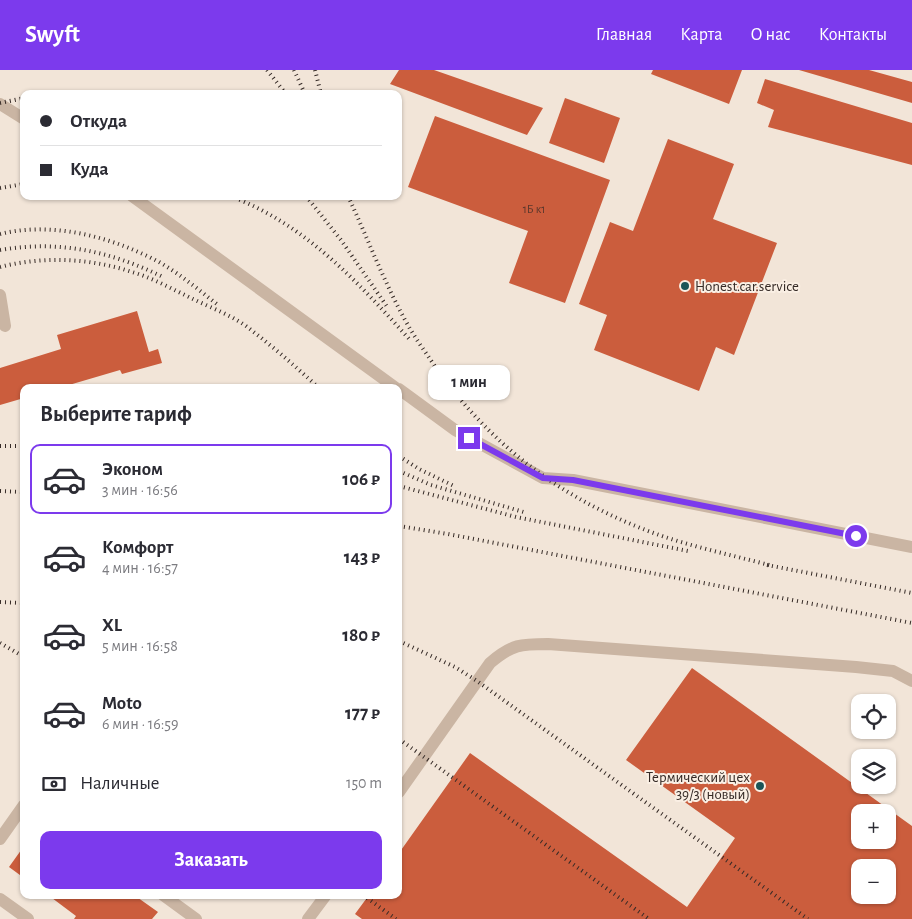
<!DOCTYPE html>
<html lang="ru">
<meta charset="utf-8">
<style>
body{margin:0;font-family:"Alegreya Sans",sans-serif;background:#f7f7f7;color:#2b2b33;height:100vh;display:flex;flex-direction:column;font-size:19px;white-space:nowrap}
*{box-sizing:border-box;margin:0}
p{font-size:16px;color:#7c7c81}
.icon{flex:none;width:28px;height:28px;fill:none;stroke:currentColor;stroke-width:2;stroke-linecap:round;stroke-linejoin:round}
.map{position:relative;flex:1;overflow:hidden}
.side{position:absolute;left:20px;top:314px;width:382px;height:515px;display:flex;flex-direction:column;background:#fff;border-radius:10px;box-shadow:0 1px 4px #0004}
.side>*{flex:none}
.top-card{position:absolute;left:20px;top:20px;width:382px;height:110px;border-radius:10px;box-shadow:0 1px 4px #0004;display:grid;align-content:center;height:110px;padding:0 20px;background:#fff}
.controls{position:absolute;left:851px;top:624px;display:grid;gap:10px}
.controls a{display:grid;place-items:center;width:45px;height:45px;border-radius:10px;background:#fff;box-shadow:0 1px 4px #0004;font-size:25px}
.end{position:absolute;width:22px;height:22px;margin:-11px;border:6px solid #7c3aed;background:#fff;box-shadow:0 0 0 2px #fff}
.from{border-radius:50%}
.bubble{position:absolute;height:35px;border-radius:10px;background:#fff;box-shadow:0 1px 4px #0004;font-size:16px;font-weight:700;line-height:35px;text-align:center}
.top-card b{display:flex;align-items:center;gap:18px;height:48px;font-size:19px}
.top-card b+b{border-top:1px solid #e1e1e2}
.top-card i{width:12px;height:12px;background:#2b2b33}
ul{padding:0;list-style:none}
li{display:flex;align-items:center;gap:15px;height:70px;margin:0 10px 8px;padding:0 10px;border:2px solid transparent;border-radius:10px}
li div{flex:1}
li b{display:block;font-size:19px}
li em{font-style:normal;font-weight:700}
li.selected{border-color:#7c3aed}
li>.icon{width:45px;height:45px;stroke-width:1.5}
h2{padding:0 20px;font-size:22px;line-height:60px}
.pay{display:flex;align-items:center;gap:12px;height:55px;padding:0 20px;font-size:19px}
.pay p{margin-inline-start:auto}
.cta{display:flex;gap:10px;margin-top:auto;padding:10px 20px}
.cta a{flex:1;height:58px;border-radius:10px;background:#7c3aed;color:#fff;font-size:20px;font-weight:700;line-height:58px;text-align:center}
header{display:flex;align-items:center;gap:30px;box-sizing:border-box;height:70px;padding:0 25px;background:#7c3aed;color:#fff}
header strong{font-size:24px}
nav{display:flex;gap:28px;margin-inline-start:auto;font-size:18px}
.map>svg:first-child{display:block}
.building{fill:#cb5d3d;fill-rule:evenodd}
.lines{fill:none;stroke-linecap:round;stroke-linejoin:round}
.minor{stroke:#cab5a3;stroke-width:12}
.rail{stroke:#352a26;stroke-width:4;stroke-dasharray:1 4;stroke-linecap:butt}
.route{stroke:#7c3aed;stroke-width:6}
.poi-dot{fill:#1a5558;stroke:#faefe4;stroke-width:2}
.labels{text-anchor:middle;stroke-width:4;stroke-linejoin:round;paint-order:stroke}
.number-label{font-size:12px;fill:#5a372c}
.poi-label{font-size:15px;fill:#352a26;stroke:#faefe4;text-anchor:start}
</style>
<header>
<strong>Swyft</strong>
<nav><a>Главная</a><a>Карта</a><a>О нас</a><a>Контакты</a></nav>
</header>
<div class="map">
<svg width="912" height="849" viewBox="0 0 912 849">
<rect width="100%" height="100%" fill="#f2e5d8"/>
<path class="building" d="M399,0h35l109,38 -16,27 -137,-51z
M653,0h89l-13,34 -78,-30z
M799,0h70l43,12v21z
M765,9l147,44v42l-144,-38 6,-17 -17,-7z
M565,28l55,20 -16,45 -55,-20z
M435,46l175,64 -45,123 -56,-20 19,-52 -120,-44z
M668,69l66,25 -21,55 64,24 -43,112 -18,-8 -17,44 -105,-41 13,-35 -28,-11 31,-82 23,9z
M137,241l12,41 9,-3 4,14 -40,11 -2,-4 -51,15 1,3h-46v10l-24,7v-37l61,-19 -4,-14z
M692,598l220,158v93h-550l-7,-5 14,-19h30v-42l71,-100 217,154 48,-69 -109,-78zM860,742h28v28h-28zM860,798h28v27h-28z
M24,776v32l-15,-11z
M48,825h86l24,17 -6,7h-78l2,-3z"/>
<g class="lines">
<path class="minor" d="M0,34l24,15
M132,126l264,192
M0,225l5,31
M399,319l56,41 88,48 30,2 339,67
M399,722l91,-129c22,-19 31,-19 58,-19l308,23 37,4 19,10
M0,769l24,-34
M163,825l33,24
M0,829l28,20
M308,849l18,-24"/>
<path class="rail" d="M267,0l19,24
M294,0l11,24
M315,0l6,24
M51,24h27
M0,33l24,-5
M0,118l24,-4
M230,126c75,28 128,86 181,145
M306,126l35,44 47,68
M348,126c20,43 37,89 61,131 8,14 18,27 27,41 53,74 118,125 202,159 44,18 90,27 135,39
M0,164c53,-13 112,3 159,28 21,12 40,28 59,43
M0,180c59,-10 110,1 163,27
M0,197c43,-11 90,-9 132,5 21,6 40,17 59,26 18,9 38,16 55,28 25,19 49,40 73,62
M0,376h24
M399,386l20,13 37,18
M399,401l32,14 96,28
M399,416l117,31 172,34
M0,421l24,1
M399,456l49,8 464,89
M767,495l145,28
M0,532l24,1
M399,571l56,26 22,14 331,238
M0,573l24,14
M399,669l250,180
M363,825l33,24"/>
</g>
<g class="lines">
<path class="route" d="M469,368l74,40 30,2 283,56"/>
</g>
<g class="poi-dot">
<circle cx="685" cy="216" r="5"/>
<circle cx="760" cy="716" r="5"/>
</g>
<g class="labels">
<g class="number-label">
<text x="534" y="143">1Б к1</text>
</g>
<g class="poi-label">
<text x="695" y="221">Honest.car.service</text>
<text x="750" y="712" text-anchor="end">Термический цех<tspan x="750" dy="17">39/3 (новый)</tspan></text>
</g>
</g>
</svg>
<div class="controls">
<a><svg class="icon" aria-label="locate" viewBox="0 0 24 24"><circle cx="12" cy="12" r="6"/><path d="M12 2v4M12 18v4M2 12h4M18 12h4"/></svg></a>
<a><svg class="icon" aria-label="layers" viewBox="0 0 24 24"><path d="M12 4l9 5-9 5-9-5zM3 14l9 5 9-5"/></svg></a>
<a>+</a>
<a>−</a>
</div>
<i class="end from" style="left:856px;top:466px"></i>
<i class="end" style="left:469px;top:368px"></i>
<div class="bubble" style="left:428px;top:295px;width:82px">1 мин</div>
<div class="top-card">
<b><i class="from"></i>Откуда</b>
<b><i></i>Куда</b>
</div>
<section class="side">
<h2>Выберите тариф</h2>
<ul>
<li class="selected"><svg class="icon" aria-label="car" viewBox="0 0 24 24"><path d="M5 17H2v-5l4-1 3-4h7l3 4 3 1v5h-3M9 17h6M6 11h13"/><circle cx="7" cy="17" r="2"/><circle cx="17" cy="17" r="2"/></svg><div><b>Эконом</b><p>3 мин · 16:56</p></div><em>106 ₽</em></li>
<li><svg class="icon" aria-label="car" viewBox="0 0 24 24"><path d="M5 17H2v-5l4-1 3-4h7l3 4 3 1v5h-3M9 17h6M6 11h13"/><circle cx="7" cy="17" r="2"/><circle cx="17" cy="17" r="2"/></svg><div><b>Комфорт</b><p>4 мин · 16:57</p></div><em>143 ₽</em></li>
<li><svg class="icon" aria-label="car" viewBox="0 0 24 24"><path d="M5 17H2v-5l4-1 3-4h7l3 4 3 1v5h-3M9 17h6M6 11h13"/><circle cx="7" cy="17" r="2"/><circle cx="17" cy="17" r="2"/></svg><div><b>XL</b><p>5 мин · 16:58</p></div><em>180 ₽</em></li>
<li><svg class="icon" aria-label="car" viewBox="0 0 24 24"><path d="M5 17H2v-5l4-1 3-4h7l3 4 3 1v5h-3M9 17h6M6 11h13"/><circle cx="7" cy="17" r="2"/><circle cx="17" cy="17" r="2"/></svg><div><b>Moto</b><p>6 мин · 16:59</p></div><em>177 ₽</em></li>
</ul>
<div class="pay"><svg class="icon" aria-label="cash" viewBox="0 0 24 24"><path d="M3 7h18v10H3z"/><circle cx="12" cy="12" r="2"/></svg>Наличные<p>150 m</p></div>
<div class="cta"><a>Заказать</a></div>
</section>
</div>
